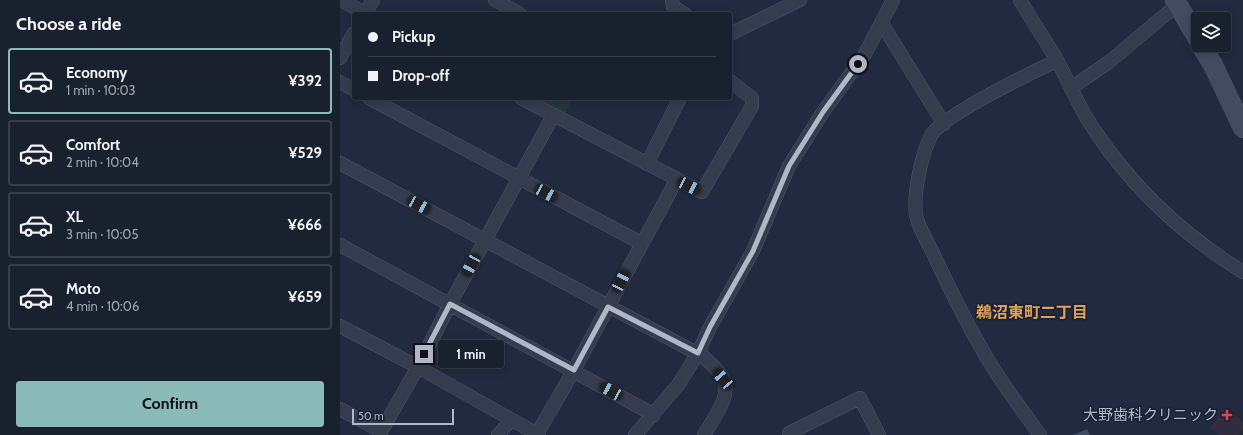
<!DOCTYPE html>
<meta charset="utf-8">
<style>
body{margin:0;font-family:Cabin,"Noto Sans JP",sans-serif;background:#222836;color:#f1f3f6;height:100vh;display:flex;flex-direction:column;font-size:15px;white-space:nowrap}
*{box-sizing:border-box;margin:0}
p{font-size:13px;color:#9fa3aa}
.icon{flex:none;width:22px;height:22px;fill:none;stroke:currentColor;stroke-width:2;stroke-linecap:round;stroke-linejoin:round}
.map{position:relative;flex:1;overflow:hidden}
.panel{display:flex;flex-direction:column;background:#19202e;width:340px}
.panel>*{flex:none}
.hud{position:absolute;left:12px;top:12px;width:380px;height:88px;border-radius:4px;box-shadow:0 2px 10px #0003,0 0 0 1px #373e4a;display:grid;align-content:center;height:88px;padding:0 16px;background:#19202e}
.controls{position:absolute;left:851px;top:12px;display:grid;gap:8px}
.controls a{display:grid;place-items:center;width:40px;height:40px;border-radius:4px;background:#19202e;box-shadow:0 2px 10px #0003,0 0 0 1px #373e4a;font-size:20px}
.scale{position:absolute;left:12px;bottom:10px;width:102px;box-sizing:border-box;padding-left:4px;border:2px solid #b0b7c9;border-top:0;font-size:11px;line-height:14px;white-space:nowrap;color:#b0b7c9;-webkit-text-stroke:3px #1a2133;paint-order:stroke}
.end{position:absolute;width:18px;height:18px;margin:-9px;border:5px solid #b0b7c9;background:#111;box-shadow:0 0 0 2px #111}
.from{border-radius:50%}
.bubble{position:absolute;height:28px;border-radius:4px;background:#19202e;box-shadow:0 2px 10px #0003,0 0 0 1px #373e4a;font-size:13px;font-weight:700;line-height:28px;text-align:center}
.car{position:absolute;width:12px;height:24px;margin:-12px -6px;border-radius:5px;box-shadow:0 0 3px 1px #0007;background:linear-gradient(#222 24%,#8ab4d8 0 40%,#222 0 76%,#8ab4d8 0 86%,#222 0)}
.hud b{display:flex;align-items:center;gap:14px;height:38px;font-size:15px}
.hud b+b{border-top:1px solid #373e4a}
.hud i{width:10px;height:10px;background:#f1f3f6}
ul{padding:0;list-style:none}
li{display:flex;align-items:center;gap:12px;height:66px;margin:0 8px 6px;padding:0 8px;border:2px solid #373e4a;border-radius:4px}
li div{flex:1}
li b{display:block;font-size:15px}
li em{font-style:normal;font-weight:700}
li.on{border-color:#8bbbb9}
li>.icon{width:36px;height:36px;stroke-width:1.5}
h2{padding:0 16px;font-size:18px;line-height:48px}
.primary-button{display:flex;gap:8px;margin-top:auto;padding:8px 16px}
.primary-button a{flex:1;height:46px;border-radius:4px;background:#8bbbb9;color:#111;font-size:16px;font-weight:700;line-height:46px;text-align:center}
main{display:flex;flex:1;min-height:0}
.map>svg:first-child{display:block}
.medical{fill:#322d3e}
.green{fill:#23383f}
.building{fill:#3f4960}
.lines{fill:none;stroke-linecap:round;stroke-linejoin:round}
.street-casing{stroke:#505769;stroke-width:14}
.secondary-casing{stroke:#505769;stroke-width:20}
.street{stroke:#353c4e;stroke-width:13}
.secondary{stroke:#434b61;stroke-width:19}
.route{stroke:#b0b7c9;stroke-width:5}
.health-dot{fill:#e0444e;stroke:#1a2133;stroke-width:1.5}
.labels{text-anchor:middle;stroke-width:3;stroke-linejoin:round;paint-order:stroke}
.poi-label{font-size:15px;fill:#b0b7c9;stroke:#1a2133;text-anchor:end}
.neighbourhood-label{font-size:16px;font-weight:bold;fill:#dda158;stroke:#1a2133}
</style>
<main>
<section class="panel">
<h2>Choose a ride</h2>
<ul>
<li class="on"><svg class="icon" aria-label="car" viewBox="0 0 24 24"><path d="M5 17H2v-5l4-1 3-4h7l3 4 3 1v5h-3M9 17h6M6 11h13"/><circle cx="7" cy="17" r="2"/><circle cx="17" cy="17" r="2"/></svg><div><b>Economy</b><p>1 min · 10:03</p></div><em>¥392</em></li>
<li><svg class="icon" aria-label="car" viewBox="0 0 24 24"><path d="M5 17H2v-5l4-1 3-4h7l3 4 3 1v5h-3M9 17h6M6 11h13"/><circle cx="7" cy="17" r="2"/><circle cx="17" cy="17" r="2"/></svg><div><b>Comfort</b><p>2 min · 10:04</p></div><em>¥529</em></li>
<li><svg class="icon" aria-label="car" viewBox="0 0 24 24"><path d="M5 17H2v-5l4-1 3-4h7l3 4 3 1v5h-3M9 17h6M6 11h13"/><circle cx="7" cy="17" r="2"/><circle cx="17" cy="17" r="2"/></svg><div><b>XL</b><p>3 min · 10:05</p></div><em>¥666</em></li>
<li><svg class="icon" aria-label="car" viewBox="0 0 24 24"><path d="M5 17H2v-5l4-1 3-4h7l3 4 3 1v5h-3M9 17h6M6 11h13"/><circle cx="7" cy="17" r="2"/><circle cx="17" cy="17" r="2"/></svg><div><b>Moto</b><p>4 min · 10:06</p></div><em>¥659</em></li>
</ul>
<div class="primary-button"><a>Confirm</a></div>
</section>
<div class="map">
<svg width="903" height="435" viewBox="0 0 903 435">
<rect width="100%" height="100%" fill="#212a3e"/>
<path class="medical" d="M885,408l18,14v9l-4,4h-19l-10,-7z"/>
<path class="green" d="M198,98h36l-10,17 -28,-14z"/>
<path class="building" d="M747,429l3,6h-17z"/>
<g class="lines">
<defs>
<path id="street" d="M1,0l25,14
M155,0l25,14
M332,0l1,7 12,7
M680,0c12,21 26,41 38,62 12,23 22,48 37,69 38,57 90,105 148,141
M25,14l8,-14
M542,24l62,100
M390,34l70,-34
M0,58l14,-25
M0,82l14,8
M731,88l38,-26 68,-57
M29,98l272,145
M181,98l181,94 50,-86v-8l-22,-17
M0,163l364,194c6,6 14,13 19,21 10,17 -11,42 -19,57
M307,164l33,-66
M0,245l307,166 6,5
M0,326l78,41 121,68
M0,409l41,22
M197,434l37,-64 103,-191
M39,435l39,-68 32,-63 103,-188
M158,435l13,-15
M295,435l43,-50 20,-32 12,-26 43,-76 36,-85 34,-54 42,-58 28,-54
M450,435l-1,-2 71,-35 19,37
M700,435c-17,-24 -35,-47 -50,-72 -21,-35 -39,-71 -56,-108 -5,-11 -17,-30 -18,-41 -3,-20 6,-63 16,-80 14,-20 100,-62 125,-73"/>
<path id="secondary" d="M835,0l23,39
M861,45l12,20 30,63"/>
</defs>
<use href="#street" class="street-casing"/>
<use href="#secondary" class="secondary-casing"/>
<use href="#street" class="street"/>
<use href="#secondary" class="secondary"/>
</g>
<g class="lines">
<path class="route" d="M84,354l26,-50 124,66 34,-63 90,46 12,-26 43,-76 36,-85 34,-54 35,-48"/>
</g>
<path class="health-dot" d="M885 409h4v4h4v4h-4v4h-4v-4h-4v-4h4z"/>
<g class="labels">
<g class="poi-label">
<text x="878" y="420">大野歯科クリニック</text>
</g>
<g class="neighbourhood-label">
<text x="692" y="318">鵜沼東町二丁目</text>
</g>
</g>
</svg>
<div class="controls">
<a><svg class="icon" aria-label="layers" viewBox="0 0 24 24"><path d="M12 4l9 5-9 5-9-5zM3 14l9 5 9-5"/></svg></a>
</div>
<div class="scale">50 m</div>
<i class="end from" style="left:518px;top:64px"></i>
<i class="end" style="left:84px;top:354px"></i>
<div class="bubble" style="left:98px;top:340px;width:66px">1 min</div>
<i class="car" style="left:349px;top:186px;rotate:117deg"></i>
<i class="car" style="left:206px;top:193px;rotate:118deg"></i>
<i class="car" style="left:79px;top:205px;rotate:118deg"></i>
<i class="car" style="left:131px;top:265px;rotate:209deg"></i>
<i class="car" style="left:281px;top:281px;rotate:27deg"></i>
<i class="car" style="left:383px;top:379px;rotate:319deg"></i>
<i class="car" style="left:271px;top:391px;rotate:299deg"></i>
<div class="hud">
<b><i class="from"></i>Pickup</b>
<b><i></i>Drop-off</b>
</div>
</div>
</main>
